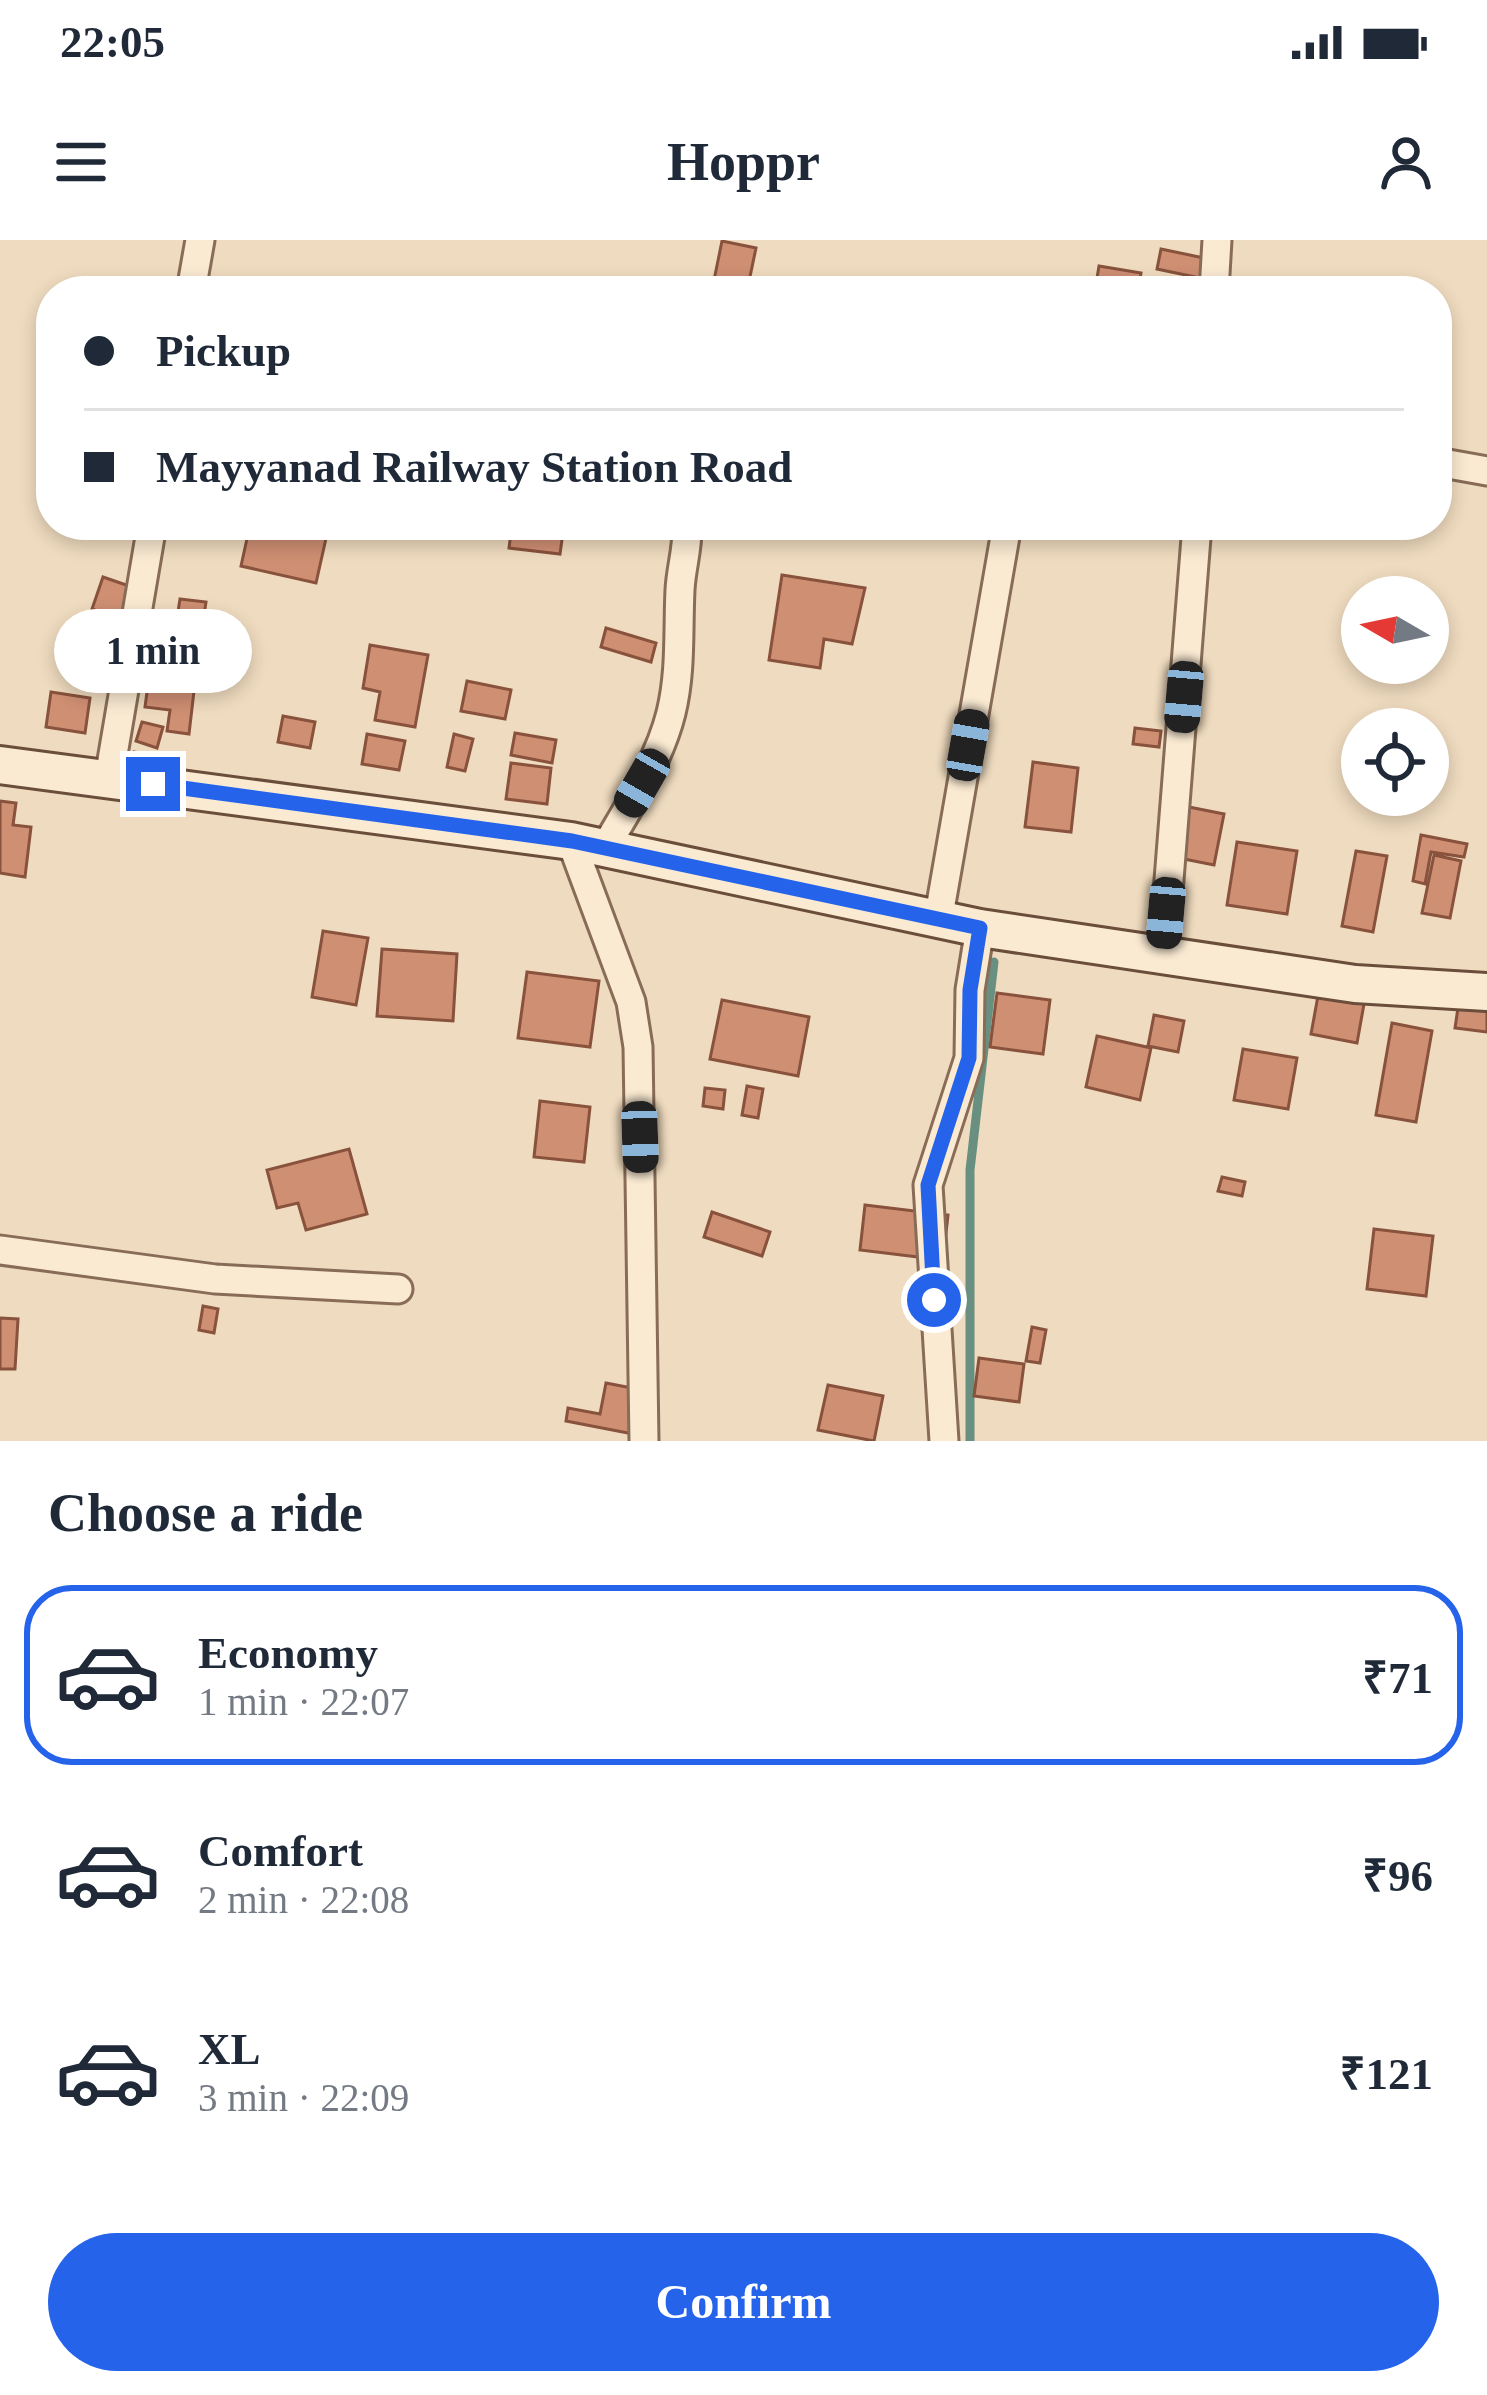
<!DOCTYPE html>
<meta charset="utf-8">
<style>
body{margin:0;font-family:Georgia,serif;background:#f6f6f7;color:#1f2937;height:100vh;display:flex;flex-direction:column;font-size:45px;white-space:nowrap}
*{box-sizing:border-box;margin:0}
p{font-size:39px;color:#747a83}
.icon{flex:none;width:66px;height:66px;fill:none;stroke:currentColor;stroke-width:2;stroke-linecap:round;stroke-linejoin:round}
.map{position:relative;height:1201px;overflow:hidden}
.panel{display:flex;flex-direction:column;background:#fff;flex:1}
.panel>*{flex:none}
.banner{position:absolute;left:36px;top:36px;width:1416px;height:264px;border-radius:48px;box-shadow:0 6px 18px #0003;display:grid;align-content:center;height:264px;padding:0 48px;background:#fff}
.needle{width:78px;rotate:279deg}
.buttons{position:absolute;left:1341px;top:336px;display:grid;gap:24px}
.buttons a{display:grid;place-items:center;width:108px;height:108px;border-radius:50%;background:#fff;box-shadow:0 6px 18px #0003;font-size:60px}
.end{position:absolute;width:54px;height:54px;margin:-27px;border:15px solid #2563eb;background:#fff;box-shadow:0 0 0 6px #fff}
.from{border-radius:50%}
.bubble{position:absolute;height:84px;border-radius:42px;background:#fff;box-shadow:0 6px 18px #0003;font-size:39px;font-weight:700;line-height:84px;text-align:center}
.car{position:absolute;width:36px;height:72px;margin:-36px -18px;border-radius:15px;box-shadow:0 0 9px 3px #0007;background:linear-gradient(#222 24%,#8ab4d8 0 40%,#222 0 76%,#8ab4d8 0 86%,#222 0)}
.banner b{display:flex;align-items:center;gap:42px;height:114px;font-size:45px}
.banner b+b{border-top:3px solid #e0e1e3}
.banner i{width:30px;height:30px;background:#1f2937}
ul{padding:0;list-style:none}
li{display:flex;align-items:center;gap:36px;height:180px;margin:0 24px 18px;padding:0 24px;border:6px solid transparent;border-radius:48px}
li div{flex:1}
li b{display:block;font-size:45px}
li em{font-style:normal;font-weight:700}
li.current{border-color:#2563eb}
li>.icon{width:108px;height:108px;stroke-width:1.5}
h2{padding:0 48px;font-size:54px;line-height:144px}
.cta{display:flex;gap:24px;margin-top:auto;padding:24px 48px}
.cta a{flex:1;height:138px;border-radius:72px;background:#2563eb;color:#fff;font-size:48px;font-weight:700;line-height:138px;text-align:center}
.status{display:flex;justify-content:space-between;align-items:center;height:84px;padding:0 60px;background:#fff;direction:ltr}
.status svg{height:33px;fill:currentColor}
header{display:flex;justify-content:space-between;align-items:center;height:156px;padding:0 48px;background:#fff;font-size:54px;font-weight:700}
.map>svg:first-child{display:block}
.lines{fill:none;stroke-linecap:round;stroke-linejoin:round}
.stream{stroke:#698f81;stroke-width:9}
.building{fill:#cf8f73;stroke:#88523c;stroke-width:3}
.street-casing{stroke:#886c57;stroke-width:33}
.secondary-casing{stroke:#6a4d3a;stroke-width:42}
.street{stroke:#faead2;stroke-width:27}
.secondary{stroke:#faead2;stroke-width:36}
.route{stroke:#2563eb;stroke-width:15}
</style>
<div class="status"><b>22:05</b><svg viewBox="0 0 49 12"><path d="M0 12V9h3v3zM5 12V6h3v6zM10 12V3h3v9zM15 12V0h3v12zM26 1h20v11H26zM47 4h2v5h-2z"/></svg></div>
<header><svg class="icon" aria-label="menu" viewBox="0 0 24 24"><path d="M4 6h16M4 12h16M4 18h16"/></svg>Hoppr<svg class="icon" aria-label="person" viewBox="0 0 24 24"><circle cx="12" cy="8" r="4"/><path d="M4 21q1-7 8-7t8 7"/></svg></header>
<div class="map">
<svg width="1487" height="1201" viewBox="0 0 1487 1201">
<rect width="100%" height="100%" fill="#efdbbf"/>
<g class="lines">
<path class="stream" d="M970,1201v-271l24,-208"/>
</g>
<path class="building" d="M722,1l34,7 -9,43 -34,-6z
M1161,9l43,9 -4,20 -43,-9z
M1099,26l42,7 -3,18 -43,-1z
M434,39l43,12h-46z
M250,285h79l-13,58 -75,-17z
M512,285h52l-4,29 -51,-6z
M782,335l83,13 -13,56 -28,-5 -4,29 -51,-8z
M103,337l29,10 -11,32 -29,-10z
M180,359l26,3 -3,20 -26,-4z
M156,381l71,9 -5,37 -71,-10z
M606,388l50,15 -5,19 -50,-15z
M370,405l58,10 -13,72 -40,-7 5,-28 -17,-4z
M467,441l44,9 -6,29 -44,-8z
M148,445l46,6 -5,43 -22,-3 3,-21 -25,-3z
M51,452l39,6 -5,35 -39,-6z
M283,476l32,6 -5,26 -32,-6z
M142,482l21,5 -6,21 -21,-7z
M1135,488l26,3 -2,16 -26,-3z
M515,493l41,7 -4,23 -41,-8z
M367,494l38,7 -6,29 -37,-6z
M454,494l19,5 -8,32 -18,-4z
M134,512l24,5 -3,14 -24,-6z
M1033,522l45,6 -7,64 -46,-5z
M511,523l40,5 -4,36 -41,-5z
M0,561l16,2 -3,22 18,2 -6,50 -25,-4z
M1184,566l40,8 -10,51 -40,-8z
M1421,595l46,9 -3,13 -33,-5 -6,32 -12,-3z
M1237,602l60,9 -10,63 -60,-9z
M1356,611l31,5 -14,76 -31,-6z
M1434,615l27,6 -11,57 -28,-5z
M323,691l45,7 -12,67 -44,-8z
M382,709l75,5 -4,67 -76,-5z
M527,732l72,9 -9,66 -72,-9z
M1320,745l46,8 -9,50 -46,-9z
M997,753l53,7 -7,54 -53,-7z
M722,760l87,17 -11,59 -88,-17z
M1459,761l28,4v27l-32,-4z
M1154,775l30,6 -6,31 -30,-6z
M1392,783l40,8 -16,91 -40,-7z
M1097,796l54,12 -11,52 -54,-13z
M1243,809l54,9 -9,51 -54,-9z
M747,846l16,3 -5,29 -16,-3z
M705,848l20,2 -2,19 -20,-3z
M540,861l50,6 -6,55 -50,-5z
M349,909l18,65 -61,16 -8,-27 -21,5 -10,-38z
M1222,937l23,5 -3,14 -24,-5z
M865,965l83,10 -5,45 -83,-10z
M712,972l58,20 -8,24 -58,-19z
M1374,989l59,7 -7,60 -59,-7z
M203,1066l15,3 -4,24 -15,-3z
M0,1078l18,1 -3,50h-15z
M1032,1087l14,3 -6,33 -14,-2z
M979,1118l45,6 -5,38 -45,-6z
M606,1143l36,7 -9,44 -67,-13 2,-13 32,6z
M828,1145l55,11 -9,45 -56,-11z"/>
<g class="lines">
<defs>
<path id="street" d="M191,51l9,-51
M1214,51l3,-51
M1437,222l50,9
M109,538l43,-253
M571,601l60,161 7,45 6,394
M605,608c24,-42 54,-87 66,-135 10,-41 7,-81 9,-123 1,-22 8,-42 7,-65
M938,681l69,-396
M1163,716l34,-431
M0,1010l215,29 183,10
M944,1201l-16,-256 41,-127 1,-68 10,-62"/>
<path id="secondary" d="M0,525l571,76 409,87 375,56 132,8"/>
</defs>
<use href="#street" class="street-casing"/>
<use href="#secondary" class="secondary-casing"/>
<use href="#street" class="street"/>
<use href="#secondary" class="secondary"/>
</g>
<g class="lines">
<path class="route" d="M153,544l419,57 408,87 -10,62 -1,68 -41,127 6,115"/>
</g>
</svg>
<div class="buttons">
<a><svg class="needle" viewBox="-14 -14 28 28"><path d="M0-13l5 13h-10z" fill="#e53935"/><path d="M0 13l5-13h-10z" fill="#747a83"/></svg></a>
<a><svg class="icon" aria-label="locate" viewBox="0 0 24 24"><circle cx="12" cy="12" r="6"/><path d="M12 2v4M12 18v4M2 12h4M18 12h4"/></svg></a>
</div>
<i class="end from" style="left:934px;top:1060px"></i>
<i class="end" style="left:153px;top:544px"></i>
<div class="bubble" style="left:54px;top:369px;width:198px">1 min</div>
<i class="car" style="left:1184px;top:457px;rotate:185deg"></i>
<i class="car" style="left:968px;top:505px;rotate:10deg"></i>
<i class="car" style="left:642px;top:543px;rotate:210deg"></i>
<i class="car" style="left:1166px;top:673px;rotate:185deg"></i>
<i class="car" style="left:640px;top:897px;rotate:178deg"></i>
<div class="banner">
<b><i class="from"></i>Pickup</b>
<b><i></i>Mayyanad Railway Station Road</b>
</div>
</div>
<section class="panel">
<h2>Choose a ride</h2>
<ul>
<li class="current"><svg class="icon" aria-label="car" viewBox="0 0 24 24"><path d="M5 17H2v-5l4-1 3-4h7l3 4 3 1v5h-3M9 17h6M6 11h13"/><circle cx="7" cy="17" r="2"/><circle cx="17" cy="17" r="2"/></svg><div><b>Economy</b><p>1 min · 22:07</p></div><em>₹71</em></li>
<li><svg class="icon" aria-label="car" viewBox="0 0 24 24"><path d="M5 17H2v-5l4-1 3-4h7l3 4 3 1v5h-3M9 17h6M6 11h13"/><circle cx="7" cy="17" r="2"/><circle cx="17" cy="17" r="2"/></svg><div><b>Comfort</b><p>2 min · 22:08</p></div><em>₹96</em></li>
<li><svg class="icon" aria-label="car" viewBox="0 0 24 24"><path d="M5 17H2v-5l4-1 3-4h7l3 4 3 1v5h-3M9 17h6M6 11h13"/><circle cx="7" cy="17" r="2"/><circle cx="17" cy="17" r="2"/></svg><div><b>XL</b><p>3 min · 22:09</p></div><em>₹121</em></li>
</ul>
<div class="cta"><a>Confirm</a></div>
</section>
